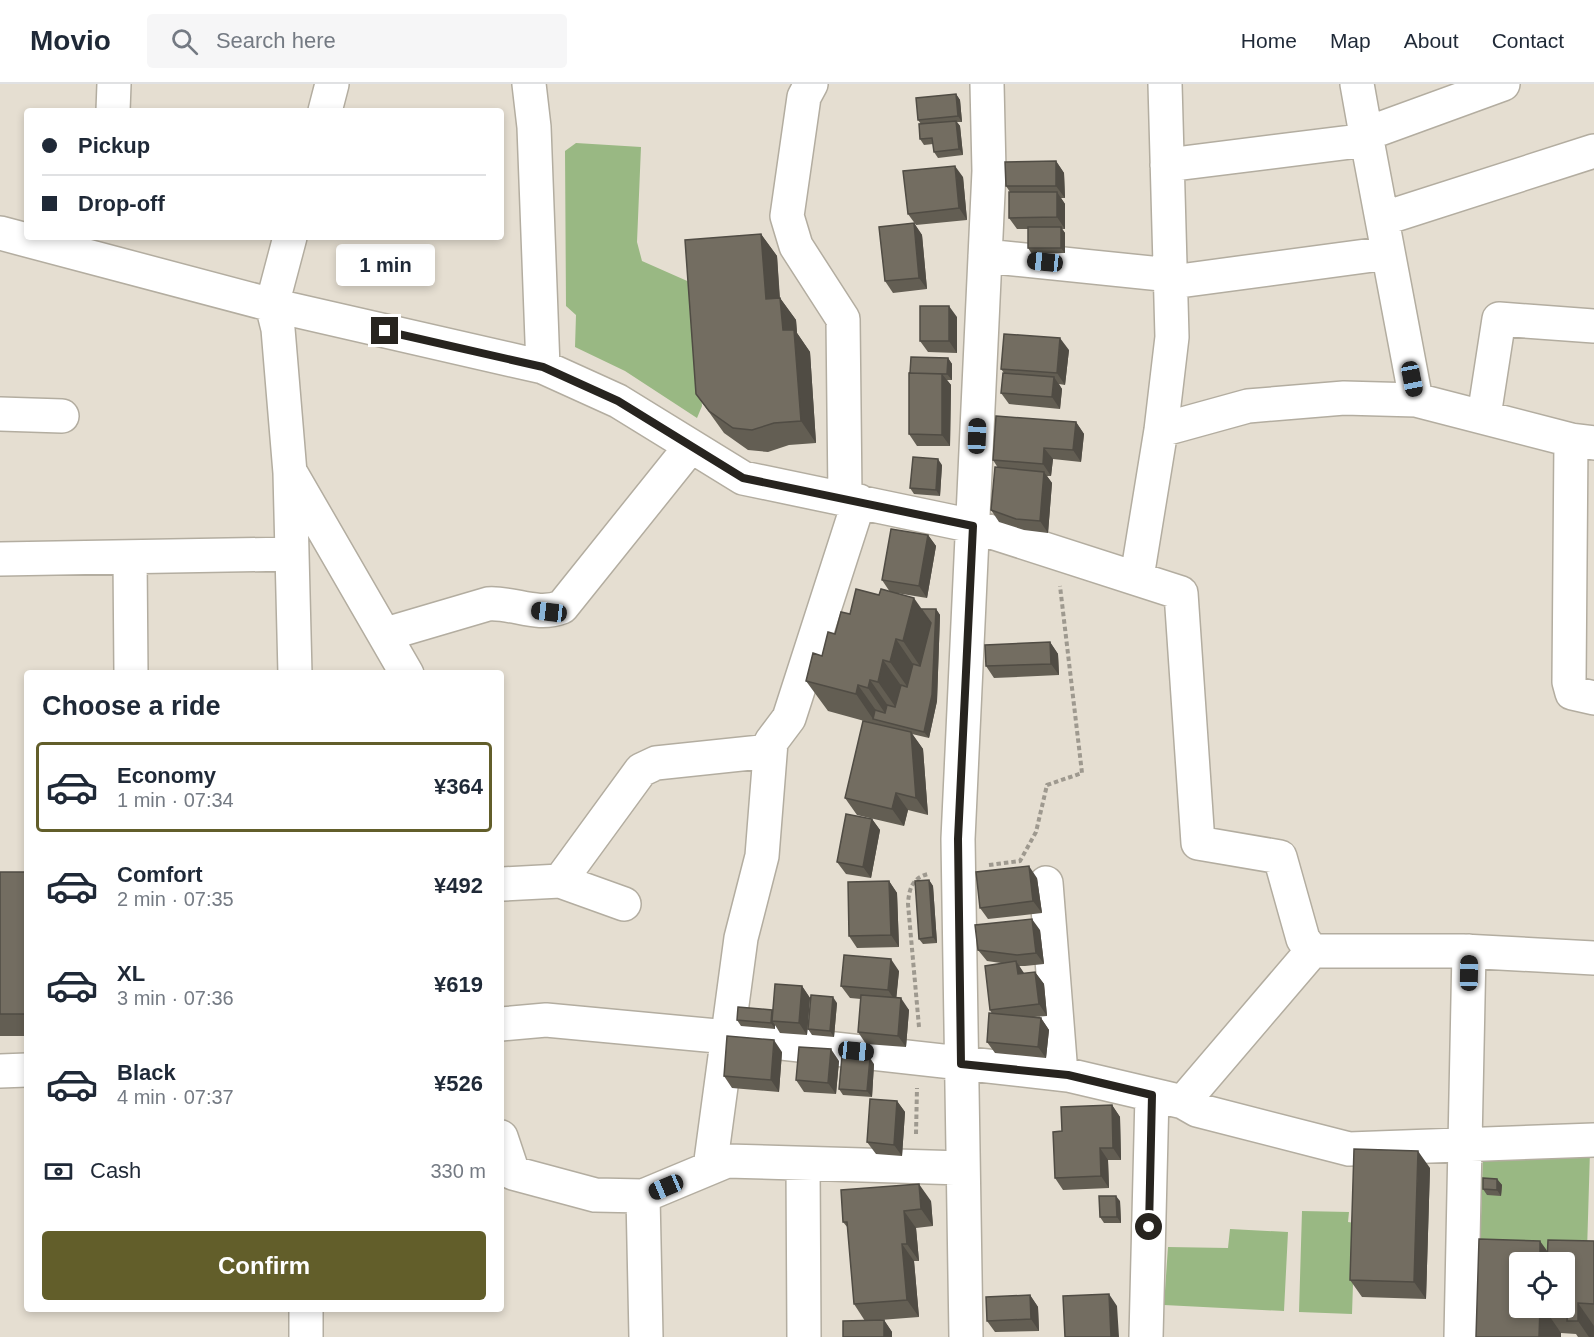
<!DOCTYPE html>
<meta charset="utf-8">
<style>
body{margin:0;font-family:Arial,sans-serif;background:#f6f6f7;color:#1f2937;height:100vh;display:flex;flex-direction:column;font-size:22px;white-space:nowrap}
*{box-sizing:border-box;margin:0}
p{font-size:20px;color:#747a83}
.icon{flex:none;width:33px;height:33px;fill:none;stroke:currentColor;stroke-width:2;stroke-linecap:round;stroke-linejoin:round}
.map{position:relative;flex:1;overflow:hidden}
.side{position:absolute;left:24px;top:586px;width:480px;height:642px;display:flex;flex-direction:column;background:#fff;border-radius:6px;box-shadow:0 3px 9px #0003}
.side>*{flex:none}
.banner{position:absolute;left:24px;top:24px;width:480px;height:132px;border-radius:6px;box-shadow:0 3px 9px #0003;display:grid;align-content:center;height:132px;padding:0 18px;background:#fff}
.tools{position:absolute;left:1509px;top:1168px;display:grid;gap:12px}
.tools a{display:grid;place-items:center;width:66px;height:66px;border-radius:6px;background:#fff;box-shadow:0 3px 9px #0003;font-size:30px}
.end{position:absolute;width:27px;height:27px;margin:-14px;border:8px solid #27241f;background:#fff;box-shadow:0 0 0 3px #fff}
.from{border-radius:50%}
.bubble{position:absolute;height:42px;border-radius:6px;background:#fff;box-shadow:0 3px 9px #0003;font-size:20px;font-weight:600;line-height:42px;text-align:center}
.car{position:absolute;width:18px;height:36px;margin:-18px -9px;border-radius:8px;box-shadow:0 0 4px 2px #0007;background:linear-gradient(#222 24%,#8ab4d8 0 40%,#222 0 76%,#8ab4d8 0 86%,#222 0)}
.banner b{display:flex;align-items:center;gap:21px;height:57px;font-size:22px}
.banner b+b{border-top:2px solid #e0e1e3}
.banner i{width:15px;height:15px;background:#1f2937}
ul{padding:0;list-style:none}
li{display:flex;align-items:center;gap:18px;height:90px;margin:0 12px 9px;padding:0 6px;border:3px solid transparent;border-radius:6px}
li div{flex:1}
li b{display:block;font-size:22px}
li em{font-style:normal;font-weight:600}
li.active{border-color:#625e2a}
li>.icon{width:54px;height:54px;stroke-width:1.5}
h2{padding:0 18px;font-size:27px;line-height:72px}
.pay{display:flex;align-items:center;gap:15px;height:66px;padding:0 18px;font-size:22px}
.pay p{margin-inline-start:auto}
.button{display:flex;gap:12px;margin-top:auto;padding:12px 18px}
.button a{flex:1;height:69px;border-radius:6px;background:#625e2a;color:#fff;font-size:24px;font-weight:600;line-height:69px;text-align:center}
header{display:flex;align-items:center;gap:36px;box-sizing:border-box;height:84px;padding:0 30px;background:#fff;border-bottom:2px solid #e0e1e3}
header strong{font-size:28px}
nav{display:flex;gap:33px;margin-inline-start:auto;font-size:21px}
.search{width:420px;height:54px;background:#f6f6f7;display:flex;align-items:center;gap:15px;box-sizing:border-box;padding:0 21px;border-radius:6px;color:#747a83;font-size:22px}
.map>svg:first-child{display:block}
.green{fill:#99b883}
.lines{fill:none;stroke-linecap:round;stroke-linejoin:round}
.minor-casing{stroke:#b3ada0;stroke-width:36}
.path{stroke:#9e998f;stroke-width:4;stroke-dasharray:4.5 3;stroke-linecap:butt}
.minor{stroke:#fff;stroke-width:33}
.wall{fill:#635e53;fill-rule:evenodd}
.shaded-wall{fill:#504c44}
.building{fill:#736d61;stroke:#504c44;stroke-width:1.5}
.route{stroke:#27241f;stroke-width:8}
</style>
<header>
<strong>Movio</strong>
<div class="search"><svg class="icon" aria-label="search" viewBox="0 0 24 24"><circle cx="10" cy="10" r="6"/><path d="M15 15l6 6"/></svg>Search here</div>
<nav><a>Home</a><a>Map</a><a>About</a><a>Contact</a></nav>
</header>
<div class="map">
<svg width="1594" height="1253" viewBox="0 0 1594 1253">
<rect width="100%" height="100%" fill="#e5ded1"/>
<path class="green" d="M576,59l65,4 -4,95 5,19 52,23 8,122 -5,12 -72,-47 -50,-24 1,-32 -10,-9 -1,-155z
M1590,1067l-3,100 -107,-3 3,-94z
M1302,1127l47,1 -1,10 7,1 -3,91 -53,-2z
M1230,1145l58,3 -4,79 -120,-6 4,-58 60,1z"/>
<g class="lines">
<defs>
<path id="minor" d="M529,0l5,43 9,240
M811,0l-7,13 -17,119 9,30 47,73 2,178
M1357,0l10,56 7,-9 129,-47
M113,27l1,-27
M325,27l7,-27
M1167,81l200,-25 49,260
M1382,135l212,-68
M0,149l272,72 271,62 75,34 125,77 230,48 208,67 17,250 82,14 23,82 9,12
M290,153l-18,68 6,24 12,144 5,201
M985,172l186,19
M1172,198l216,-29
M0,330l62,2
M1484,332l15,-97 95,7
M1161,346l87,-24 96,-8 72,2 155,40 23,3
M1571,356l-2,242 3,11 22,5
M292,391l115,199
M130,473l1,117
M0,475l292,-5
M1137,493l24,-147 11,-93 -7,-253
M386,550l102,-30c26,-2 48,13 74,3l129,-161
M560,797l64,23
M1046,799l15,191
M503,800l57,-3 81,-111 15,-7 114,-12
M1312,867h151l131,7
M501,940l45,-4 182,17 340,38 115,27 129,-151
M0,987l27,-1
M1183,1018l14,8 152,39 245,-9
M501,1053l12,36 82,22 48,1 84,-35 236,7
M803,1081l1,172
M710,1084l31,-230 21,-82 9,-114 18,-24 70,-217
M643,1112l3,141
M306,1226v27
M966,1253l-8,-498 31,-668 -2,-87
M1146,1253l6,-242
M1461,1253l8,-386"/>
</defs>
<use href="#minor" class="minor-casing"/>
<path class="path" d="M989,781l31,-4 16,-29 11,-47 35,-12 -22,-187
M919,943l-11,-123c1,-15 4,-26 20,-30
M916,1050l1,-46"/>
<use href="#minor" class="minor"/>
</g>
<path class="wall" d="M956,10l4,6 2,22h-5l3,4 3,29 -25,3 -4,-6 -1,-8 -9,1 -4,-6 1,-15 -3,-4z
M1056,77l8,12 1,25h-4l4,6v25h-3l3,4v20l-33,1 -4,-6v-19h-11l-8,-11 1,-26 -4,-6z
M963,93l4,43 -51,5 -8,-11z
M914,139l8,12 5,54 -34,4 -8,-12z
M761,150l16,22 3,42 16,22 1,13 13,19 6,91 -27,2 -21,7 -20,-2 -24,-17 -28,-39z
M957,233v36l-29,-1 -8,-11z
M1069,266l-4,35 -6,-1 3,5 -2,20 -51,-5 -8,-11 3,-20 -3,-4z
M948,274l4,6v16h-5l4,5 -1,61h-33l-8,-12 1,-61z
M1076,338l8,12 -3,28 -28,-3 -2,17h-4l5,7 -4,50 -24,-3 -25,-8 -8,-12 7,-42 -5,-8z
M942,381l-2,31 -26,-2 -4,-6z
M928,451l8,11 -9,52 -37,-6 31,17h15l4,6 -3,86 -8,37 -17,-4 11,15 5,66 -20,-5 -4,16 -47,-11 -12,-17 23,-76 -40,-11 -22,-30 29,-47 15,-20 29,-19 11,-3 -8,-12z
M1050,558l8,12 1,21 -65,3 -8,-12z
M872,735l8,11 -9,48 -25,-4 -9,-12z
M0,788h27v164h-27z
M1037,794l5,35 -54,6 -8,-11z
M929,796l4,6 4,57 -14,1 -4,-5z
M889,797l8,12 2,54 -42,1 -8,-12z
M1040,846l4,34 -19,2h-6l5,8 11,-2 9,12 3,32 -13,1 7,1 8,12 -3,28 -51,-5 -8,-11 5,-28 -2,-4 11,-47 -14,-2 -9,-11z
M899,887l-3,27 13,12 -3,37 -40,-3 -8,-12 3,-33 -11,-1 -9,-12z
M802,902l8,12 -3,37 -27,-2 -5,-8v4l-34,-3 -4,-6 36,-9z
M837,919l-3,34 -22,-2 -4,-6z
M782,968l-3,40 -47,-4 -8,-12z
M839,977l-3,33 -32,-2 -8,-12z
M874,980l-2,33 -29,-2 -4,-6z
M897,1017l8,11 -3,44 -26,-2 -9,-12z
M1112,1021l8,12 1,43h-13l1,28 -46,2 -8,-12 7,-47z
M1430,1084l-4,131 -64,-2 -12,-17z
M1497,1095l5,6 -1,11 -14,-1 -4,-6z
M931,1117l2,25 -17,2 3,33h-5l5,56 -52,4 17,-1 8,12v5h-49l22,-16 -11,-17 -6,-76 -5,-6z
M1120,1117l1,22h-17l-4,-6z
M1594,1157v96h-16l-2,-3 -15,-1 -85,4 72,-86zM1564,1179v45h-44z
M1030,1211l8,12 1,24 -44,1 -8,-11z"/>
<path class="shaded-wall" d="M956,10l4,6 2,22 -4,-6z
M956,37l4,5 3,29 -4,-6z
M1056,77l8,12 1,25 -9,-12z
M955,82l8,11 4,43 -8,-12z
M1057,108l8,12v25l-8,-12z
M914,139l8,12 5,54 -8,-11z
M1061,143l4,6v20l-4,-5z
M761,150l16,22 4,65 -15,-22z
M780,214l16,22 1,13 13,19 6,91 -15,-22 -18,-91z
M949,222l8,11v36l-8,-12z
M1060,254l9,12 -4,35 -8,-12z
M948,274l4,6v16l-5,-6z
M942,290l9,11 -1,61 -8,-11z
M1054,293l8,12 -2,20 -8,-12z
M1076,338l8,12 -3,28 -8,-12z
M1044,364l9,11 -2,17 -8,-12z
M938,375l4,6 -2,31 -4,-6z
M1044,388l8,11 -4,50 -8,-12z
M928,451l8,11 -9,52 -8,-12z
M914,514l21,30 1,-19 4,6 -3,86 -8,37 -5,-6v-60l-21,-31z
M896,555l21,31 -6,22 -21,-30z
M1050,558l8,12 1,21 -8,-11z
M883,576l22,31 -6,21 -21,-30z
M870,596l21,30 -2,9 -21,-31z
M858,601l22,31 -7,3 -17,-25z
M911,648l12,17 5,66 -12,-17z
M896,709l12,17 -4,16 -12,-17z
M872,735l8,11 -9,48 -8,-11z
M1029,782l8,12 5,35 -9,-12z
M929,796l4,6 4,57 -4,-6z
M889,797l8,12 2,54 -8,-12z
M1032,835l8,11 4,34 -8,-11z
M891,875l8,12 -3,31 -8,-12z
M1016,877l8,12 2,13 -8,-12z
M1035,888l9,12 3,32 -8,-12z
M802,902l8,12 -3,37 -8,-12z
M833,913l4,6 -3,34 -4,-6z
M901,914l8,12 -3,37 -8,-11z
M772,926l4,5 -4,6 3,4v4l-4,-6z
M1041,934l8,12 -3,28 -8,-11z
M774,956l8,12 -3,40 -8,-12z
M831,965l8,12 -3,33 -8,-11z
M870,974l4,6 -2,33 -5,-6z
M897,1017l8,11 -3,44 -8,-11z
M1112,1021l8,12 1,43 -8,-12z
M1100,1064l8,12 1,28 -8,-12z
M1418,1067l12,17 -4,131 -12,-17z
M1497,1095l5,6 -1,11 -4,-6z
M919,1100l12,17 2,25 -12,-17z
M1116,1112l4,5 1,22 -4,-6z
M904,1127l12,17 3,33 -12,-17z
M1540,1157l16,22h-16z
M902,1160l12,17 5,56 -12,-17z
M1109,1210l8,12 2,31h-8z
M1030,1211l8,12 1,24 -8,-12z
M1578,1219l16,23v11h-5l-11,-16z
M1540,1224h4l17,25v4h-22z
M884,1236l8,12v5h-8z"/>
<path class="building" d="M956,10l2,22 -40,4 -2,-22z
M956,37l3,28 -25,3 -2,-14 -12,1 -1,-15z
M1056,77v25h-50l-1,-24z
M955,82l4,42 -51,6 -5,-43z
M1009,108h48v25l-48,1z
M914,139l5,55 -34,3 -6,-54z
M1028,143h33v21h-33z
M761,150l5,65 14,-1 3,32h11l7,91 -27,2 -22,7 -19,-2 -24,-17 -13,-17 -11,-154z
M920,222h29v35h-29z
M1004,250l56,4 -3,35 -56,-4z
M911,273l37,1 -1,16 -37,-1z
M909,289l33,1v61l-33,-1z
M1003,289l51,4 -2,20 -51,-4z
M996,332l80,6 -3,28 -29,-2 -1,16 -50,-4z
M913,373l25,2 -2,31 -26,-2z
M995,383l49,5 -4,49 -24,-2 -25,-9z
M891,445l37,6 -9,51 -37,-6z
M856,505l23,6 2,-6 33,9 -11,43 -7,-2 -6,23 -7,-2 -5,22 -8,-2 -2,8 -10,-3 -2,9 -50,-13 7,-28 9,3 6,-24 7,2 6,-22 9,2z
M921,525h15l-4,86 -8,37 -51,-13 2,-9 10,3 2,-8 8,2 6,-22 6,2 6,-23 7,2 11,-43z
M1050,558l1,22 -65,2 -1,-21z
M863,637l48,11 5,66 -20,-5 -4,16 -47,-11z
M846,730l26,5 -9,48 -26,-5z
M1029,782l4,35 -53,7 -4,-36z
M0,788h27v142h-27z
M929,796l4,57 -14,2 -4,-58z
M889,797l2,54 -42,1 -1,-54z
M1032,835l4,34 -19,2 -39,-5 -3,-25z
M844,871l47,4 -3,31 -47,-4z
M1016,877l2,13 17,-2 4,32 -49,6 -5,-44z
M775,900l27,2 -3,37 -27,-2z
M811,911l22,2 -3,34 -22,-2z
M861,911l40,3 -3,38 -40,-4z
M738,923l34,3 -1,13 -34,-3z
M989,929l52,5 -3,29 -51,-5z
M727,952l47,4 -3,40 -47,-4z
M799,963l32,2 -3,34 -32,-3z
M842,972l28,2 -3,33 -28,-2z
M870,1015l27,2 -3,44 -27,-3z
M1112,1021l1,43h-13l1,28 -46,2 -2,-46 9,-1 -1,-24z
M1354,1065l64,2 -4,131 -64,-2z
M1483,1094l14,1v11l-14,-1z
M919,1100l2,25 -17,2 3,33h-5l5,56 -53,4 -7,-82h-4l-2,-32z
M1099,1112h17l1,21h-17z
M1479,1155l61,2v22h-20v45h20l-1,29h-63z
M1548,1156l46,1v63l-16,-1v18h-11l1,-18h-4v-40h-17z
M1109,1210l2,43h-46l-2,-41z
M1030,1211l1,24 -44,2 -1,-24z
M884,1236v17h-41v-16z"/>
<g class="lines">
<path class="route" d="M385,247l158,36 75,34 125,77 230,48 -15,313 3,225 107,11 84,20 -3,132"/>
</g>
</svg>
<div class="tools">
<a><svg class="icon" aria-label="locate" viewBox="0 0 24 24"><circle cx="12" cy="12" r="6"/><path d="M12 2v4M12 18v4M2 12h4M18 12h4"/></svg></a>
</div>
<i class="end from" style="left:1149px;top:1143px"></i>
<i class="end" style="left:385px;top:247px"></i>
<div class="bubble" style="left:336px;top:160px;width:99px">1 min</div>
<i class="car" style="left:1045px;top:178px;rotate:276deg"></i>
<i class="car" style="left:1412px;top:295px;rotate:169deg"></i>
<i class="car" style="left:977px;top:352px;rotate:2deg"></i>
<i class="car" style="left:549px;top:528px;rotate:277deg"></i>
<i class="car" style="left:1469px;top:889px;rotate:1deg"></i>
<i class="car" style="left:856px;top:967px;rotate:96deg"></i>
<i class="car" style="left:666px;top:1103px;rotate:247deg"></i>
<div class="banner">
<b><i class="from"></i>Pickup</b>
<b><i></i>Drop-off</b>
</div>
<section class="side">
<h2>Choose a ride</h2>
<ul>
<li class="active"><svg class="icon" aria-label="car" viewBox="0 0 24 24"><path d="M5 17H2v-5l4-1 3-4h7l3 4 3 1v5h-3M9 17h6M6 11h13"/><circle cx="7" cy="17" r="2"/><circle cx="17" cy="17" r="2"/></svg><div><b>Economy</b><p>1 min · 07:34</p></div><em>¥364</em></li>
<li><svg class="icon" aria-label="car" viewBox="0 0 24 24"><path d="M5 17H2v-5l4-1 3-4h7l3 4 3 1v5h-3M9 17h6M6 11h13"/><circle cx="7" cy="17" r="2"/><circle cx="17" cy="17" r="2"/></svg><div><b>Comfort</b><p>2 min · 07:35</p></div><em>¥492</em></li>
<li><svg class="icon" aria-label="car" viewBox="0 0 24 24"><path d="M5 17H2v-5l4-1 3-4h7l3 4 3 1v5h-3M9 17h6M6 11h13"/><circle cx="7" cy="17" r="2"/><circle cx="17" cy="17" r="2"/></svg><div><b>XL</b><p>3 min · 07:36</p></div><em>¥619</em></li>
<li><svg class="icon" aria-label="car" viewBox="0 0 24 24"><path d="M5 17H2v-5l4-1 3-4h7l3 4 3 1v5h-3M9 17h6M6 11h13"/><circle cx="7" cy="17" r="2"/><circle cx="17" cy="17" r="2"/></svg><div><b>Black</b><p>4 min · 07:37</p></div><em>¥526</em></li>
</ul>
<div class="pay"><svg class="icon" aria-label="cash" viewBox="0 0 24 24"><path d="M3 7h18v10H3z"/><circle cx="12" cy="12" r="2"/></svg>Cash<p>330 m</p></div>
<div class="button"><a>Confirm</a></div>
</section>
</div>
